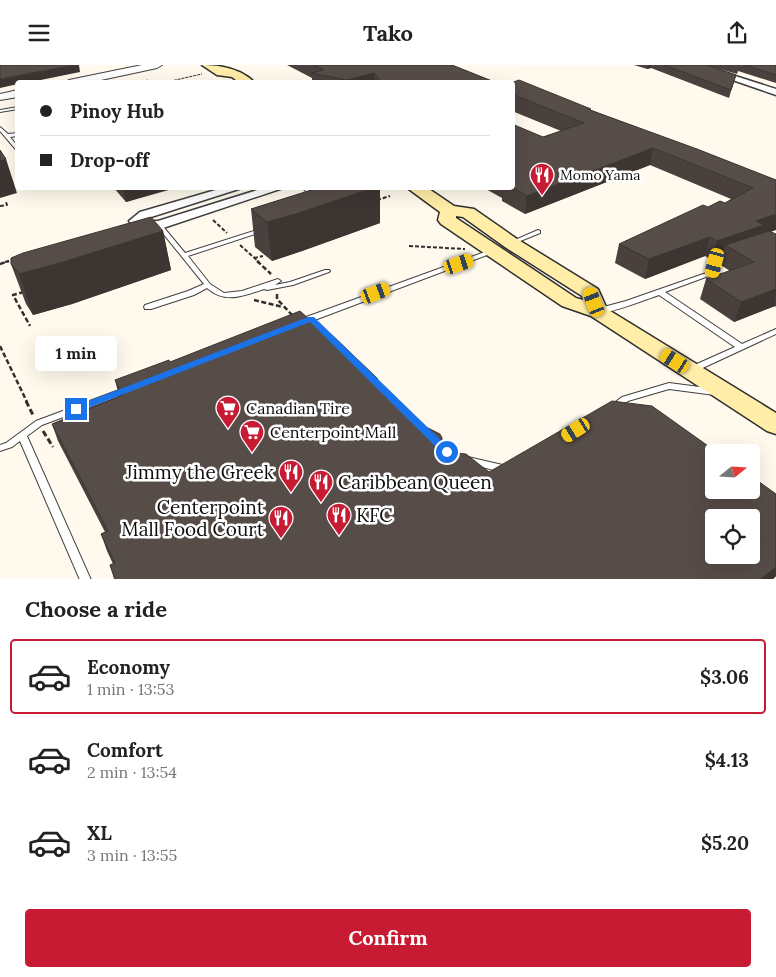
<!DOCTYPE html>
<meta charset="utf-8">
<style>
body{margin:0;font-family:Lora,serif;background:#f6f6f6;color:#222;height:100vh;display:flex;flex-direction:column;font-size:19px;white-space:nowrap}
*{box-sizing:border-box;margin:0}
p{font-size:16px;color:#767676}
.icon{flex:none;width:28px;height:28px;fill:none;stroke:currentColor;stroke-width:2;stroke-linecap:round;stroke-linejoin:round}
.map{position:relative;height:514px;overflow:hidden}
.sheet{display:flex;flex-direction:column;background:#fff;flex:1}
.sheet>*{flex:none}
.top-card{position:absolute;left:15px;top:15px;width:500px;height:110px;border-radius:5px;box-shadow:0 5px 20px #0002;display:grid;align-content:center;height:110px;padding:0 25px;background:#fff}
.needle{width:32px;rotate:72deg}
.tools{position:absolute;left:705px;top:379px;display:grid;gap:10px}
.tools a{display:grid;place-items:center;width:55px;height:55px;border-radius:5px;background:#fff;box-shadow:0 5px 20px #0002;font-size:25px}
.end{position:absolute;width:22px;height:22px;margin:-11px;border:6px solid #1a73e8;background:#fff;box-shadow:0 0 0 2px #fff}
.from{border-radius:50%}
.bubble{position:absolute;height:35px;border-radius:5px;background:#fff;box-shadow:0 5px 20px #0002;font-size:16px;font-weight:700;line-height:35px;text-align:center}
.car{position:absolute;width:15px;height:30px;margin:-15px -8px;border-radius:6px;box-shadow:0 0 4px 1px #0007;background:linear-gradient(#f5c518 24%,#345 0 40%,#f5c518 0 76%,#345 0 86%,#f5c518 0)}
.top-card b{display:flex;align-items:center;gap:18px;height:48px;font-size:19px}
.top-card b+b{border-top:1px solid #e0e0e0}
.top-card i{width:12px;height:12px;background:#222}
ul{padding:0;list-style:none}
li{display:flex;align-items:center;gap:15px;height:75px;margin:0 10px 8px;padding:0 15px;border:2px solid transparent;border-radius:5px}
li div{flex:1}
li b{display:block;font-size:19px}
li em{font-style:normal;font-weight:700}
li.current{border-color:#c71b34}
li>.icon{width:45px;height:45px;stroke-width:1.5}
h2{padding:0 25px;font-size:22px;line-height:60px}
.cta{display:flex;gap:10px;margin-top:auto;padding:10px 25px}
.cta a{flex:1;height:58px;border-radius:5px;background:#c71b34;color:#fff;font-size:20px;font-weight:700;line-height:58px;text-align:center}
header{display:flex;justify-content:space-between;align-items:center;height:65px;padding:0 25px;background:#fff;font-size:22px;font-weight:700}
.map>svg:first-child{display:block}
.lines{fill:none;stroke-linecap:round;stroke-linejoin:round}
.service-casing{stroke:#404040;stroke-width:2}
.minor-casing{stroke:#404040;stroke-width:3}
.tertiary-casing{stroke:#404040;stroke-width:2}
.secondary-casing{stroke:#2f2f2f;stroke-width:3}
.path-far3{stroke:#2f2f2f;stroke-width:1;stroke-dasharray:3 1;stroke-linecap:butt}
.path-far2{stroke:#2f2f2f;stroke-width:2;stroke-dasharray:4 2;stroke-linecap:butt}
.path-far1{stroke:#2f2f2f;stroke-width:2.5;stroke-dasharray:5 2.5;stroke-linecap:butt}
.path{stroke:#2f2f2f;stroke-width:3;stroke-dasharray:6 3;stroke-linecap:butt}
.service{fill:#fff;fill-rule:evenodd}
.minor{fill:#fff;fill-rule:evenodd}
.tertiary{fill:#fff;fill-rule:evenodd}
.secondary{fill:#ffeda8;fill-rule:evenodd}
.wall{fill:#4a413e}
.shaded-wall{fill:#3c3532}
.building{fill:#564c48;stroke:#3c3532;fill-rule:evenodd}
.route{fill:#1a73e8}
.labels{text-anchor:middle;stroke-width:5;stroke-linejoin:round;paint-order:stroke}
.far-poi-label{font-size:14px;fill:#0d0d0d;stroke:#fff;text-anchor:start}
.poi-label{font-size:16px;fill:#0d0d0d;stroke:#fff;text-anchor:start}
.near-poi-label{font-size:19px;fill:#0d0d0d;stroke:#fff;text-anchor:end}
</style>
<header><svg class="icon" aria-label="menu" viewBox="0 0 24 24"><path d="M4 6h16M4 12h16M4 18h16"/></svg>Tako<svg class="icon" aria-label="share" viewBox="0 0 24 24"><path d="M12 15V3M7 8l5-5 5 5M5 13v7h14v-7"/></svg></header>
<div class="map">
<svg width="776" height="515" viewBox="0 0 776 515">
<rect width="100%" height="100%" fill="#fffaed"/>
<g class="lines">
<defs>
<path id="service" d="M18,42v2l-18,3v-2z
M0,62l8,7 10,-1v3l-8,1 8,10v5l-18,-21z
M301,122h7l11,10 -1,1h-4z
M159,158l2,1 24,29 75,-24h4v2l-76,25 22,28 14,9 18,-2 36,-12 3,2 -6,4 15,-3 35,-12h4l1,1 -1,1 -36,13 -26,5 -3,-1c-20,7 -39,15 -57,-1l-13,7 -43,14h-6l-1,-2 1,-2 43,-14 16,-7 -47,-58v-2z
M538,165l2,1v2l-27,11 -2,1 -3,-2z
M493,184l3,2 -1,1 -191,72h-3l-4,-2 1,-2z
M730,191l2,1 1,1 -1,1 -14,4 -4,11 -49,18 77,52 34,-15v5l-82,38h-6l-1,-2 1,-2 47,-21 -76,-52c-15,5 -48,19 -63,18l-1,-2 1,-2 30,-8 83,-29 4,-11z
M669,318l46,6 3,1 1,2 -1,2 -3,1 -46,-6 -41,12 -12,8h-6l-1,-2 13,-10z
M127,322l3,1 1,2 -1,2 -88,33 -15,11 64,144h-11l-60,-139 -8,6 -12,4v-6l6,-2 30,-22z
M468,392l39,9 3,1 2,3 -2,3 -3,1 -42,-12 -2,-2 2,-2z"/>
<path id="minor" d="M689,0h12l75,24v6z
M226,122h19l-97,31 -5,3h15l109,-34h19l-123,41 -27,1 -7,-8 11,-9z"/>
<path id="tertiary" d="M142,0h20l-5,3 -70,15h-23l5,-3z
M18,25v7l-18,3v-6z"/>
<path id="secondary" d="M202,0c18,0 40,4 53,18h-15l-8,-6 -15,-2z
M406,122h20l28,19 20,3 43,30 81,50 9,20 169,104v21l-9,-3 -176,-115 -29,-10 -121,-82 -3,-4 2,-8zM456,151l7,1 42,30 77,49 1,4 -7,-2 -120,-80z"/>
</defs>
<use href="#service" class="service-casing"/>
<use href="#minor" class="minor-casing"/>
<use href="#tertiary" class="tertiary-casing"/>
<use href="#secondary" class="secondary-casing"/>
<path class="path-far3" d="M134,15l2,2 13,-2
M162,18l40,-9"/>
<path class="path-far2" d="M377,135l13,-4
M0,141l7,-1 -1,-3
M213,155l14,13
M240,180l19,17
M409,181l56,3
M254,193l9,-2
M5,197l8,-2"/>
<path class="path-far1" d="M257,196l14,13
M0,199l9,-3
M24,227l-11,3 17,31
M277,229v5l15,16
M254,235l29,7
M0,281l27,56"/>
<path class="path" d="M26,336l7,14
M43,366l10,16"/>
<use href="#service" class="service"/>
<use href="#minor" class="minor"/>
<use href="#tertiary" class="tertiary"/>
<use href="#secondary" class="secondary"/>
</g>
<path class="wall" d="M287,0h165l45,18h-185v-5z
M634,0h142v18l-38,-12 -1,3 -28,-8 27,9 -7,23 -78,-30 -4,1z
M512,18l79,26v1l185,70 -5,52 5,2v73l-1,-1 -41,16 -34,-23 6,-20 24,-8 -11,-7 3,-8 -10,4 -7,-4 -60,23 -30,-16 4,-19 89,-37 17,-4 6,-4 -81,-34 -125,49 -23,-13v-3l-20,-11h30l31,-50 18,-6 -49,-20z
M113,122h63v1l-50,14z
M321,122h59v36l-78,28 -30,10 -17,-14 -4,-38z
M163,166l8,39 -99,34 -39,11 -7,-11 -15,-40z
M310,255l19,15 49,44v3l48,45 16,11v3l12,12 35,19 287,22v82l-4,4h-657l-5,-15 3,-1 -6,-13 -6,-17 4,-2 -47,-91 -6,-17 67,-28 -4,-16 55,-18z"/>
<path class="shaded-wall" d="M74,0h5l1,7 -54,11h-8v1l-18,4v-9z
M648,0h4l-1,3 -4,1z
M374,8v10h-27v-3z
M514,30l-1,16h-1v-15z
M653,83l-3,17 -125,49 2,-18z
M0,86l6,8 11,34 -17,5z
M176,122l-50,15 -3,-14z
M376,122h4v36l-78,28 -30,10 -5,-39z
M776,149v16l-16,6 -35,9 -3,11 -10,4 5,-19 39,-20z
M163,166l8,39 -99,34 -39,11 -14,-41z
M710,172l-5,19 -60,23 4,-20z
M776,224l-1,17 -41,16 7,-20z
M776,502v9l-4,4h-12z"/>
<path class="building" d="M0,0h74l-74,14z
M314,0h138l45,18h-114l-9,-10 -27,7 -36,-7 13,-3z
M664,0h43l29,10 -5,15z
M745,0h31v10z
M519,15l72,29 -1,1 107,39 79,31v34l-20,7 8,4 -47,16 -7,-4 -61,22 -30,-15 84,-39 5,2 12,-6 5,2 28,-15 -100,-40 -126,48 -15,-9v-63l31,13 41,-14 -70,-28 -2,1v-13h-1z
M0,85l6,9 -6,2z
M321,122h55l-77,26 -32,9 -16,-13z
M151,152l12,14 -103,32 -41,11 -8,-10v-6l12,-5z
M769,166l7,3v55l-35,13 -35,-23 48,-17 -29,-17z
M300,246l10,9 3,-2 16,17 2,-1 47,45 -2,1 50,47 14,7 2,4v3l12,12 12,1 23,18 123,-71 40,5 66,47h-4v37h37v-14l25,18v73l-16,13h-645l-5,-15 5,-2 -14,-29 7,-3 -56,-107 71,-29 -8,-15 54,-20 1,2zM714,452h37v38h-37z"/>
<path class="route" d="M308,252h6l137,133v5h-7l-134,-133 -230,89h-7l-1,-2 1,-2z"/>
<defs>
<symbol id="restaurant-pin" viewBox="-11 -11 22 30"><path d="M0 17L-7.5 6A9.5 9.5 0 1 1 7.5 6Z" fill="#c71b34" stroke="#fff"/><path d="M-5-6h1v4h1v-4h1v4h1v-4h1v5L-1.5 .5V6h-2V.5L-5-1ZM5-6V6H3V1.5H1.5Q1.5-4 5-6Z" fill="#fff"/></symbol>
<symbol id="supermarket-pin" viewBox="-11 -11 22 30"><path d="M0 17L-7.5 6A9.5 9.5 0 1 1 7.5 6Z" fill="#c71b34" stroke="#fff"/><path d="M-6-5.5h2.5l.6 2H6L4.5 2H-2.5L-4.4-4H-6ZM-1.5 3.2a1.3 1.3 0 1 0 .1 0ZM3 3.2a1.3 1.3 0 1 0 .1 0Z" fill="#fff"/></symbol>
</defs>
<g fill-rule="evenodd">
<use href="#restaurant-pin" x="528" y="96" width="28" height="38"/>
<use href="#supermarket-pin" x="214" y="329" width="28" height="38"/>
<use href="#supermarket-pin" x="238" y="353" width="28" height="38"/>
<use href="#restaurant-pin" x="277" y="393" width="28" height="38"/>
<use href="#restaurant-pin" x="307" y="403" width="28" height="38"/>
<use href="#restaurant-pin" x="325" y="436" width="28" height="38"/>
<use href="#restaurant-pin" x="267" y="439" width="28" height="38"/>
</g>
<g class="labels">
<g class="far-poi-label">
<text x="560" y="115">Momo Yama</text>
</g>
<g class="poi-label">
<text x="246" y="349">Canadian Tire</text>
<text x="270" y="373">Centerpoint Mall</text>
</g>
<g class="near-poi-label">
<text x="274" y="414">Jimmy the Greek</text>
<text x="338" y="424" text-anchor="start">Caribbean Queen</text>
<text x="264" y="449">Centerpoint<tspan x="264" dy="22">Mall Food Court</tspan></text>
<text x="356" y="457" text-anchor="start">KFC</text>
</g>
</g>
</svg>
<div class="tools">
<a><svg class="needle" viewBox="-14 -14 28 28"><path d="M0-13l5 13h-10z" fill="#e53935"/><path d="M0 13l5-13h-10z" fill="#767676"/></svg></a>
<a><svg class="icon" aria-label="locate" viewBox="0 0 24 24"><circle cx="12" cy="12" r="6"/><path d="M12 2v4M12 18v4M2 12h4M18 12h4"/></svg></a>
</div>
<i class="end from" style="left:447px;top:387px"></i>
<i class="end" style="left:76px;top:344px"></i>
<div class="bubble" style="left:35px;top:271px;width:82px">1 min</div>
<i class="car" style="left:715px;top:198px;rotate:195deg"></i>
<i class="car" style="left:459px;top:199px;rotate:72deg"></i>
<i class="car" style="left:376px;top:228px;rotate:69deg"></i>
<i class="car" style="left:594px;top:237px;rotate:339deg"></i>
<i class="car" style="left:675px;top:296px;rotate:302deg"></i>
<i class="car" style="left:576px;top:365px;rotate:238deg"></i>
<div class="top-card">
<b><i class="from"></i>Pinoy Hub</b>
<b><i></i>Drop-off</b>
</div>
</div>
<section class="sheet">
<h2>Choose a ride</h2>
<ul>
<li class="current"><svg class="icon" aria-label="car" viewBox="0 0 24 24"><path d="M5 17H2v-5l4-1 3-4h7l3 4 3 1v5h-3M9 17h6M6 11h13"/><circle cx="7" cy="17" r="2"/><circle cx="17" cy="17" r="2"/></svg><div><b>Economy</b><p>1 min · 13:53</p></div><em>$3.06</em></li>
<li><svg class="icon" aria-label="car" viewBox="0 0 24 24"><path d="M5 17H2v-5l4-1 3-4h7l3 4 3 1v5h-3M9 17h6M6 11h13"/><circle cx="7" cy="17" r="2"/><circle cx="17" cy="17" r="2"/></svg><div><b>Comfort</b><p>2 min · 13:54</p></div><em>$4.13</em></li>
<li><svg class="icon" aria-label="car" viewBox="0 0 24 24"><path d="M5 17H2v-5l4-1 3-4h7l3 4 3 1v5h-3M9 17h6M6 11h13"/><circle cx="7" cy="17" r="2"/><circle cx="17" cy="17" r="2"/></svg><div><b>XL</b><p>3 min · 13:55</p></div><em>$5.20</em></li>
</ul>
<div class="cta"><a>Confirm</a></div>
</section>
